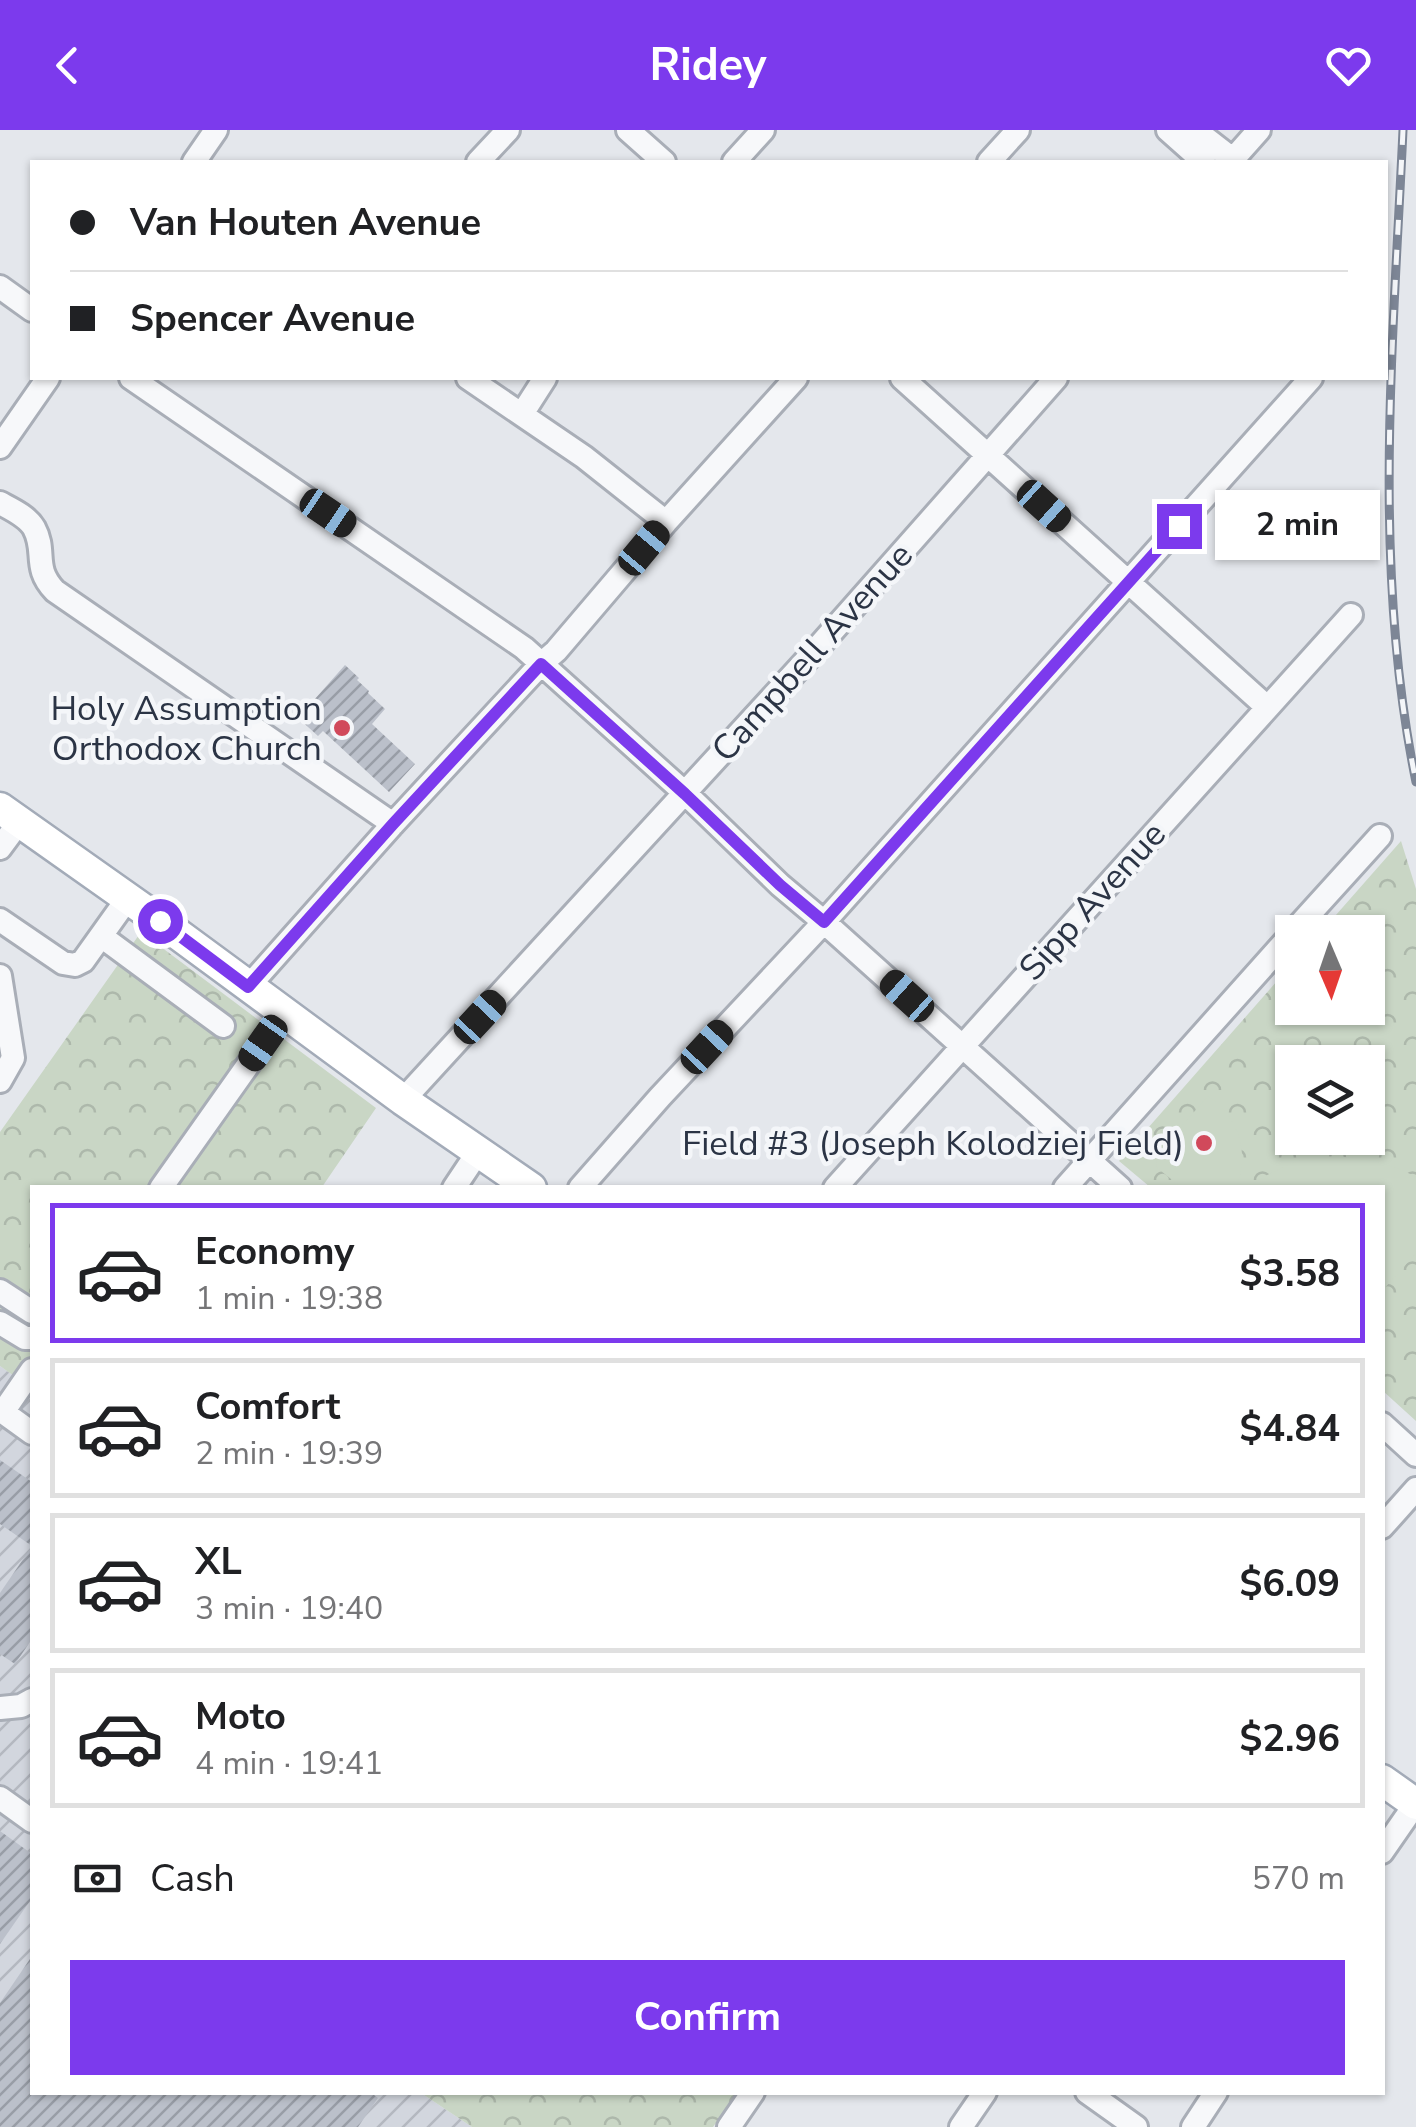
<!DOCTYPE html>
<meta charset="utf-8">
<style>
body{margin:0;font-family:"Nunito Sans",sans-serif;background:#f6f6f6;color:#202124;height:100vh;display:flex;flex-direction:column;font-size:38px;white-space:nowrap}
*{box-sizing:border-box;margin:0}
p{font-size:32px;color:#757577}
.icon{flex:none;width:55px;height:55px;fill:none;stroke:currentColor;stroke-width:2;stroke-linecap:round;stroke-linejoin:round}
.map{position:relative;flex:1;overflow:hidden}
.drawer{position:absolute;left:30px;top:1055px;width:1355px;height:910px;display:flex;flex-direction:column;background:#fff;border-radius:0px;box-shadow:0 2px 8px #0004}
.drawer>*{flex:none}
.guide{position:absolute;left:30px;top:30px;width:1358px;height:220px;border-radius:0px;box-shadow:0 2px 8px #0004;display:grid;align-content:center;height:220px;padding:0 40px;background:#fff}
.needle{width:65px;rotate:178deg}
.controls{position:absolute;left:1275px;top:785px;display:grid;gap:20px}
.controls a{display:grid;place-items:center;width:110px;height:110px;border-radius:0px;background:#fff;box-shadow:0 2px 8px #0004;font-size:50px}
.end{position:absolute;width:45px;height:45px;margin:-22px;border:12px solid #7c3aed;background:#fff;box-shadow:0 0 0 5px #fff}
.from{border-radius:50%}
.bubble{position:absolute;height:70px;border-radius:0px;background:#fff;box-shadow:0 2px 8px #0004;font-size:32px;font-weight:700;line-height:70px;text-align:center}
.car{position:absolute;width:30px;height:60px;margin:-30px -15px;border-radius:12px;box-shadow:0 0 8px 2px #0007;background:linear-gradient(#222 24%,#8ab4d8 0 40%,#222 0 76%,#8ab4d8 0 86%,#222 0)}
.guide b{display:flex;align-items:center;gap:35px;height:95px;font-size:38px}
.guide b+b{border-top:2px solid #e0e0e0}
.guide i{width:25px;height:25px;background:#202124}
ul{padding:18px 0 0;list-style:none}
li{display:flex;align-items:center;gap:30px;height:140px;margin:0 20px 15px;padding:0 20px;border:5px solid #e0e0e0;border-radius:0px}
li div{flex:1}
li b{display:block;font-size:38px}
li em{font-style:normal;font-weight:700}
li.active{border-color:#7c3aed}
li>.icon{width:90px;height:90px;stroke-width:1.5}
.pay{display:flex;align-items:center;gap:25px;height:110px;padding:0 40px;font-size:38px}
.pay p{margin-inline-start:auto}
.cta{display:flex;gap:20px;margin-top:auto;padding:20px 40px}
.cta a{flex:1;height:115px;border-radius:0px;background:#7c3aed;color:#fff;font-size:40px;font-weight:700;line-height:115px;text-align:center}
header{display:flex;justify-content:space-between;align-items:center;height:130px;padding:0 40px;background:#7c3aed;color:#fff;font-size:45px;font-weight:700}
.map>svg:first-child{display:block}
.industrial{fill:url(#industrial-furrows)}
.park{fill:url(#park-crowns);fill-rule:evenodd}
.pitch{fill:#c9d6c5}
.building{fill:url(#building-hatch)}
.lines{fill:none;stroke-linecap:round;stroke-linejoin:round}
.minor-casing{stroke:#a9aeb7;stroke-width:28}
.major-casing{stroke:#a3abb8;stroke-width:35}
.minor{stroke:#f7f8fa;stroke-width:22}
.major{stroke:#fff;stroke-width:30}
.rail-casing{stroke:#7d8696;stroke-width:9}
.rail{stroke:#f4f6f9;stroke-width:5;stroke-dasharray:15;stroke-linecap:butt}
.route{stroke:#7c3aed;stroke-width:12}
.poi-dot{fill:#d1495b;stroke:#f4f6f9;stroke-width:4}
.labels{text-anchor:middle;stroke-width:9;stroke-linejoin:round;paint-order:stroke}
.street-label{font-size:35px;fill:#2b3445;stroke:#f4f6f9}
.poi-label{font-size:35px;fill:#2b3445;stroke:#f4f6f9;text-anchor:end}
</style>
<header><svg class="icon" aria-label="back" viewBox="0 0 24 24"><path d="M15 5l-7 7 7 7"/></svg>Ridey<svg class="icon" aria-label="heart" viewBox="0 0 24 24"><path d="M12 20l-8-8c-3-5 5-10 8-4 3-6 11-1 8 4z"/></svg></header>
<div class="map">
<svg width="1416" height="1997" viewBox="0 0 1416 1997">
<defs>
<pattern id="industrial-furrows" width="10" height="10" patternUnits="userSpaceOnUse" patternTransform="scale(2.5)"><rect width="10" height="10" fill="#d2d6de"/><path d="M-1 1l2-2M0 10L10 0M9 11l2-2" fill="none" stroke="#b4b8c0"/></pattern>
<pattern id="park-crowns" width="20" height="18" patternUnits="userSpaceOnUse" patternTransform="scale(2.5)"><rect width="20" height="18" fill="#c9d6c5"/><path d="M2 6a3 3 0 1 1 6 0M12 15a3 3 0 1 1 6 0" fill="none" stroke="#adb8ab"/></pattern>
<pattern id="building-hatch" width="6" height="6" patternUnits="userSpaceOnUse" patternTransform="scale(2.5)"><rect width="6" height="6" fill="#bbc0ca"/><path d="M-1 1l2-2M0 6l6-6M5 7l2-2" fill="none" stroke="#989da6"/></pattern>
</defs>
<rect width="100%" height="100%" fill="#e4e7ec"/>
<path class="industrial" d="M0,1236l32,23v703l389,1 51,34h-472z"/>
<path class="park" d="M1401,711l15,48v532l-33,-30 -1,-203 -232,-1 -31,-26 173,-197v44h76v-76h-47zM1292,932h76v76h-76z
M141,802l235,176 -54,79 -290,1v201l-32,-23v-234z
M421,1963h316l-24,34h-241z"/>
<path class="pitch" d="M1208,966c30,20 43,58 28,91h-55l-25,-20 2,-14z
M1313,1026c37,0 70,3 103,21v76l-33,37 -1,-102 -134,-1c21,-14 41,-24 65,-31z"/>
<path class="building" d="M345,535l14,13 -2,2 12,11 -1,2 17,16 -13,15 43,40 -26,28 -66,-61 -5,5 -20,-18z
M0,1330l32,22v157l-17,25 -15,-10v-61l32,-47 -32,-22z
M0,1701l32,23v44l-32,46z
M32,1826v136h338l8,6 -20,29h-358v-124z"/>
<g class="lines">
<defs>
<path id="minor" d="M628,0l36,32
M1168,0l36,32
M1195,0l36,28 4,-1 24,-27
M194,32l22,-32
M478,32l30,-32
M734,32l29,-32
M989,32l29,-32
M0,157l32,23
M131,248l393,270 161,145 95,92 44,37 296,266
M468,248l116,79 82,65
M902,248l365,329
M522,284l23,-36
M0,317l48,-69
M0,373c11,6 27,13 34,25 13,24 -2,39 21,63l338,233
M0,718l20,-27
M0,790l63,43 12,2 8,-4 45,-63
M1293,802l87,-96
M101,806l122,90
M0,846l13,82 -13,23
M248,857l145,-163 148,-160 15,-13 110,-129 130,-144
M403,970l410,-447 243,-275
M161,1058l123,-174
M454,1058l24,-36
M580,1058l80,-91 164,-175 487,-544
M835,1058l516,-573
M1065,1058l227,-254
M0,1161l32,21
M0,1193l25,15h7
M0,1280l32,23
M3,1282l29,-42
M1382,1294l34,31
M1382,1397l34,-38
M0,1578l21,-2 11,-6
M0,1668l32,23
M1382,1722l34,-49
M1087,1962l49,35
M729,1997l24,-35
M961,1997l24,-35
M1193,1997l23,-35"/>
<path id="major" d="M0,678l160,113 243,179 128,88
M1382,1650l34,24"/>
</defs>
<use href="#minor" class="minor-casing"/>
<use href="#major" class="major-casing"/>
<use href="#minor" class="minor"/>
<use href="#major" class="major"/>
<defs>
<path id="rail" d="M1403,0c-10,217 -31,438 13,652"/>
</defs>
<use href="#rail" class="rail-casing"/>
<use href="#rail" class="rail"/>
</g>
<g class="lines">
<path class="route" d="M160,791l88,66 145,-163 148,-160 144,130 95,91 44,37 355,-396"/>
</g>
<g class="poi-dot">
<circle cx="342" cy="598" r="10"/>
<circle cx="1204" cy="1013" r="10"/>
</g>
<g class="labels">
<g class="street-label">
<text transform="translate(812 522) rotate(-48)" y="12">Campbell Avenue</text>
<text transform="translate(1092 771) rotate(-48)" y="12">Sipp Avenue</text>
</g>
<g class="poi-label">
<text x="322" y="590">Holy Assumption<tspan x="322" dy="40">Orthodox Church</tspan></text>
<text x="1184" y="1025">Field #3 (Joseph Kolodziej Field)</text>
</g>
</g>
</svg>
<div class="controls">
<a><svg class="needle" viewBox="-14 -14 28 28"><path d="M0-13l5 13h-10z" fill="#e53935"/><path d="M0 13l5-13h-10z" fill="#757577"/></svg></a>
<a><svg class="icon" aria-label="layers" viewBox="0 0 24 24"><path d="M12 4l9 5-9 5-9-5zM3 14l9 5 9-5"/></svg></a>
</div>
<i class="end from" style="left:160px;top:791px"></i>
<i class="end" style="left:1179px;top:396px"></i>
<div class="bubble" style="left:1215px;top:360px;width:165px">2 min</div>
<i class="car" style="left:1044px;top:376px;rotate:132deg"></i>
<i class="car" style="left:328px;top:383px;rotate:124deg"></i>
<i class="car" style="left:644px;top:418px;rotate:40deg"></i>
<i class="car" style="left:907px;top:866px;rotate:312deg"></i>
<i class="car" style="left:480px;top:887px;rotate:43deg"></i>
<i class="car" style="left:263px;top:913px;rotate:215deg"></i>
<i class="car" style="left:707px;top:917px;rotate:43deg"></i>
<div class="guide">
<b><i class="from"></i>Van Houten Avenue</b>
<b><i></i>Spencer Avenue</b>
</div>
<section class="drawer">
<ul>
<li class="active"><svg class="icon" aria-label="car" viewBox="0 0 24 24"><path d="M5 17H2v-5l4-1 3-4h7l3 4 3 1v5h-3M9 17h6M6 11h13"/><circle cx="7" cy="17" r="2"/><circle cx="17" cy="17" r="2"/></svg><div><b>Economy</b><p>1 min · 19:38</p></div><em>$3.58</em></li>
<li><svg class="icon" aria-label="car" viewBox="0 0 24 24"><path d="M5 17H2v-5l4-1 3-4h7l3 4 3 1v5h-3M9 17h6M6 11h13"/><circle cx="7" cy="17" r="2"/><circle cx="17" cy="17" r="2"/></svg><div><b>Comfort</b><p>2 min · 19:39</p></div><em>$4.84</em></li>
<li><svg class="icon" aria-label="car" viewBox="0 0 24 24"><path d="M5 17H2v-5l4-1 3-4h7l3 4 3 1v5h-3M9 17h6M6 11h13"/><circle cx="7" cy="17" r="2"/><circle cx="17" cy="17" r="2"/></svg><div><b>XL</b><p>3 min · 19:40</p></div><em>$6.09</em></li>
<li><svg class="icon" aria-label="car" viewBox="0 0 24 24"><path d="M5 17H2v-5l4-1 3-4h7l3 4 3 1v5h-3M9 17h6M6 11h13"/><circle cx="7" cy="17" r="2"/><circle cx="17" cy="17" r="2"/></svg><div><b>Moto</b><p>4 min · 19:41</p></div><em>$2.96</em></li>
</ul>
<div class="pay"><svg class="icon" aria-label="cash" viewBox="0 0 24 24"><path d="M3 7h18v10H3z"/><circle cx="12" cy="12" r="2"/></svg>Cash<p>570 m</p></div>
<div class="cta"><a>Confirm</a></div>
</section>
</div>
